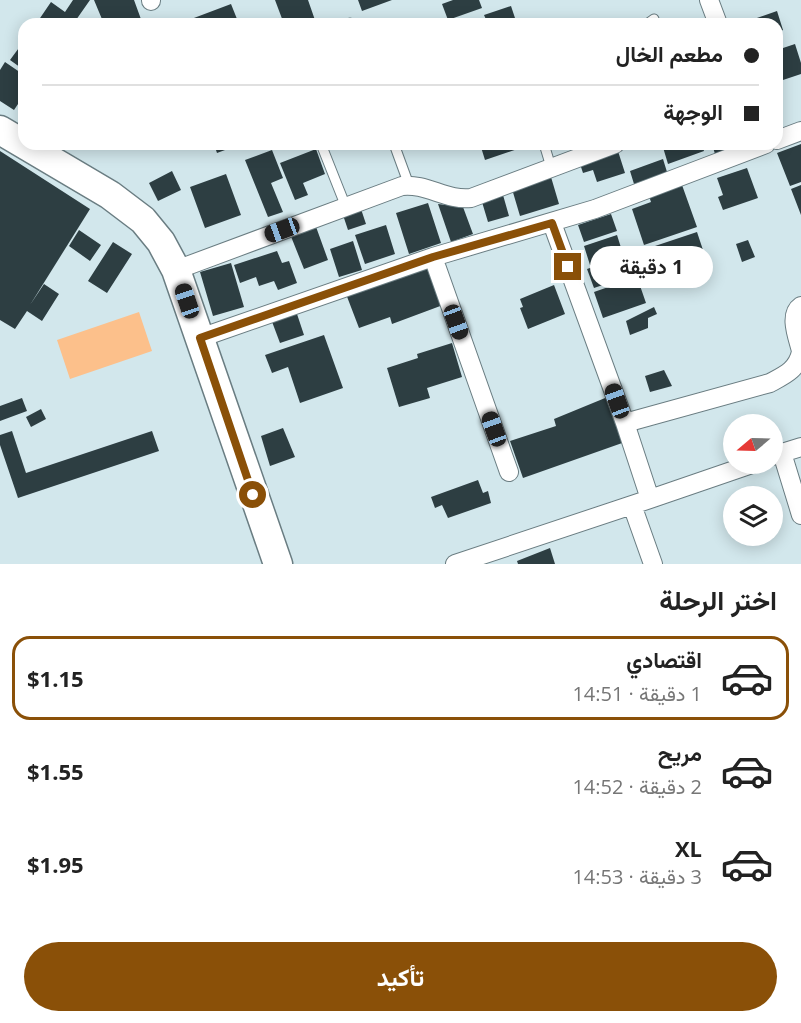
<!DOCTYPE html>
<html lang="ar">
<meta charset="utf-8">
<style>
body{margin:0;font-family:"Open Sans",Vazirmatn,sans-serif;background:#f2f2f2;color:#222;direction:rtl;height:100vh;display:flex;flex-direction:column;font-size:22px;white-space:nowrap}
*{box-sizing:border-box;margin:0}
p{font-size:20px;color:#767676}
.icon{flex:none;width:33px;height:33px;fill:none;stroke:currentColor;stroke-width:2;stroke-linecap:round;stroke-linejoin:round}
.map{position:relative;height:564px;overflow:hidden;direction:ltr}
.panel{display:flex;flex-direction:column;background:#fff;flex:1}
.panel>*{flex:none}
.hud{position:absolute;left:18px;top:18px;width:765px;height:132px;border-radius:18px;box-shadow:0 3px 15px #0003;direction:rtl;display:grid;align-content:center;height:132px;padding:0 24px;background:#fff}
.needle{width:39px;rotate:251deg}
.buttons{position:absolute;left:723px;top:414px;display:grid;gap:12px}
.buttons a{display:grid;place-items:center;width:60px;height:60px;border-radius:50%;background:#fff;box-shadow:0 3px 15px #0003;font-size:30px}
.end{position:absolute;width:27px;height:27px;margin:-14px;border:8px solid #8a5008;background:#fff;box-shadow:0 0 0 3px #fff}
.from{border-radius:50%}
.bubble{position:absolute;height:42px;border-radius:21px;background:#fff;box-shadow:0 3px 15px #0003;font-size:20px;font-weight:700;line-height:42px;text-align:center;direction:rtl}
.car{position:absolute;width:18px;height:36px;margin:-18px -9px;border-radius:8px;box-shadow:0 0 4px 2px #0007;background:linear-gradient(#222 24%,#8ab4d8 0 40%,#222 0 76%,#8ab4d8 0 86%,#222 0)}
.hud b{display:flex;align-items:center;gap:21px;height:57px;font-size:22px}
.hud b+b{border-top:2px solid #e0e0e0}
.hud i{width:15px;height:15px;background:#222}
ul{padding:0;list-style:none}
li{display:flex;align-items:center;gap:18px;height:84px;margin:0 12px 9px;padding:0 12px;border:3px solid transparent;border-radius:18px}
li div{flex:1}
li b{display:block;font-size:22px}
li em{font-style:normal;font-weight:700}
li.active{border-color:#8a5008}
li>.icon{width:54px;height:54px;stroke-width:1.5}
h2{padding:0 24px;font-size:27px;line-height:72px}
.primary-button{display:flex;gap:12px;margin-top:auto;padding:12px 24px}
.primary-button a{flex:1;height:69px;border-radius:36px;background:#8a5008;color:#fff;font-size:24px;font-weight:700;line-height:69px;text-align:center}
.map>svg:first-child{display:block}
.green{fill:#fcc08b}
.building{fill:#2d3e42}
.lines{fill:none;stroke-linecap:round;stroke-linejoin:round}
.lane-casing{stroke:#6a7d82;stroke-width:11}
.street-casing{stroke:#6a7d82;stroke-width:20}
.primary-casing{stroke:#6a7d82;stroke-width:31}
.lane{stroke:#fff;stroke-width:9}
.street{stroke:#fff;stroke-width:18}
.primary{stroke:#fff;stroke-width:28}
.route{stroke:#8a5008;stroke-width:8}
</style>
<div class="map">
<svg width="801" height="564" viewBox="0 0 801 564">
<rect width="100%" height="100%" fill="#d2e7ec"/>
<path class="green" d="M139,312l13,39 -82,28 -13,-39z"/>
<path class="building" d="M73,0h17l-14,20 6,4h-46l15,-22 14,10z
M94,0h40l8,22 -6,2h-32z
M275,0h33l8,23 -32,1z
M358,0h34l-30,11z
M453,0h26l3,8 -34,12 -6,-16z
M231,4l6,15 -12,5h-47z
M511,6l6,18h-29l-4,-9z
M777,11l6,19 -6,3 3,6 -3,1v-16h-37z
M24,41v29l-14,-10z
M795,44l6,19v11l-24,8v-32z
M5,62l19,13v20l-10,15 -14,-9v-31z
M214,144h27l-24,9z
M480,144h52l-47,16z
M565,144h20l-18,6z
M662,144h40l2,7 -36,13z
M712,144h29l-26,10z
M801,144v38l-11,4 -13,-33z
M617,148l8,25 -28,9 -4,-12 -10,3 -4,-12z
M316,149l9,25 -22,9 5,12 -13,5 -15,-37z
M272,150l11,28 -12,5 12,29 -15,5 -23,-57z
M0,151l90,58 -60,96 14,-21 15,10 -17,27 -15,-10 -12,18 -15,-9z
M663,159l4,13 -33,12 -4,-13z
M747,168l11,30 -35,12 -5,-13 5,-2 -6,-17z
M172,171l9,19 -23,11 -9,-18z
M226,174l15,41 -36,13 -15,-41z
M551,177l8,27 -39,12 -8,-27z
M682,185l15,42 -53,18 -12,-36 19,-7 -2,-6z
M801,185v30l-10,-26z
M503,195l6,21 -21,6 -6,-20z
M428,203l13,40 -32,11 -13,-41z
M438,204l25,3 10,27 -22,8z
M361,209l5,15 -18,6 -5,-15z
M611,214l6,17 -33,11 -6,-17z
M315,224l13,36 -24,9 -14,-35z
M386,225l9,29 -30,10 -10,-29z
M79,230l22,15 -11,16 -21,-15z
M697,232l13,39 -51,17 -13,-39z
M617,235l6,19 -33,11 -6,-19z
M748,240l7,17 -13,5 -6,-18z
M353,241l9,29 -23,7 -9,-28z
M113,242l19,12 -25,39 -19,-12z
M277,251l5,12 7,-2 8,22 -19,7 -4,-9 -15,5 -3,-9 -16,6 -6,-18z
M629,255l6,19 -41,14 -7,-19z
M231,263l13,44 -31,9 -13,-44z
M428,264l15,41 -51,19 -2,-7 -31,11 -13,-34z
M637,277l9,26 -43,15 -9,-26z
M554,285l11,29 -37,15 -8,-21 3,-1 -3,-8z
M654,307l3,7 -9,4v10l-18,7 -4,-14z
M296,311l8,24 -24,8 -9,-24z
M324,335l19,53 -43,15 -12,-36 -16,6 -7,-18z
M452,343l10,34 -35,11 3,10 -31,9 -12,-39 31,-10 -1,-4z
M664,370l8,16 -22,6 -5,-16z
M610,396l15,46 -102,36 -13,-37 46,-15 -2,-7z
M22,398l5,13 -27,10v-15z
M41,409l5,10 -15,8 -5,-10z
M283,428l12,29 -25,9 -9,-30z
M12,431l14,42 126,-42 7,20 -141,47 -18,-53v-10z
M478,480l5,13 5,-2 3,12 -43,15 -6,-13 -7,3 -4,-11z
M550,548l5,16h-37l-1,-3z"/>
<g class="lines">
<defs>
<path id="lane" d="M350,23v1
M647,24l7,-5
M321,144l25,63
M394,144l15,41
M544,144l7,23"/>
<path id="street" d="M151,0v1
M709,0l9,24
M777,140l24,-9
M552,223l73,200 25,76
M433,257l76,215
M176,270l226,-84c24,-3 45,15 69,12l144,-54
M801,306c-13,9 -3,32 0,45
M200,338l233,-81 162,-48 171,-65
M625,423l145,-40c15,-8 27,-13 31,-31
M782,453l19,62
M772,456l29,-9
M632,505l21,59
M455,564l195,-65 102,-35"/>
<path id="primary" d="M0,130l110,65 33,25 18,22 15,28 102,294"/>
</defs>
<use href="#lane" class="lane-casing"/>
<use href="#street" class="street-casing"/>
<use href="#primary" class="primary-casing"/>
<use href="#lane" class="lane"/>
<use href="#street" class="street"/>
<use href="#primary" class="primary"/>
</g>
<g class="lines">
<path class="route" d="M253,495l-53,-157 233,-81 119,-34 16,44"/>
</g>
</svg>
<div class="buttons">
<a><svg class="needle" viewBox="-14 -14 28 28"><path d="M0-13l5 13h-10z" fill="#e53935"/><path d="M0 13l5-13h-10z" fill="#767676"/></svg></a>
<a><svg class="icon" aria-label="layers" viewBox="0 0 24 24"><path d="M12 4l9 5-9 5-9-5zM3 14l9 5 9-5"/></svg></a>
</div>
<i class="end from" style="left:253px;top:495px"></i>
<i class="end" style="left:568px;top:267px"></i>
<div class="bubble" style="left:590px;top:246px;width:123px">1 دقيقة</div>
<i class="car" style="left:282px;top:230px;rotate:250deg"></i>
<i class="car" style="left:187px;top:301px;rotate:341deg"></i>
<i class="car" style="left:456px;top:322px;rotate:160deg"></i>
<i class="car" style="left:617px;top:401px;rotate:340deg"></i>
<i class="car" style="left:494px;top:429px;rotate:340deg"></i>
<div class="hud">
<b><i class="from"></i>مطعم الخال</b>
<b><i></i>الوجهة</b>
</div>
</div>
<section class="panel">
<h2>اختر الرحلة</h2>
<ul>
<li class="active"><svg class="icon" aria-label="car" viewBox="0 0 24 24"><path d="M5 17H2v-5l4-1 3-4h7l3 4 3 1v5h-3M9 17h6M6 11h13"/><circle cx="7" cy="17" r="2"/><circle cx="17" cy="17" r="2"/></svg><div><b>اقتصادي</b><p>1 دقيقة · 14:51</p></div><em>$1.15</em></li>
<li><svg class="icon" aria-label="car" viewBox="0 0 24 24"><path d="M5 17H2v-5l4-1 3-4h7l3 4 3 1v5h-3M9 17h6M6 11h13"/><circle cx="7" cy="17" r="2"/><circle cx="17" cy="17" r="2"/></svg><div><b>مريح</b><p>2 دقيقة · 14:52</p></div><em>$1.55</em></li>
<li><svg class="icon" aria-label="car" viewBox="0 0 24 24"><path d="M5 17H2v-5l4-1 3-4h7l3 4 3 1v5h-3M9 17h6M6 11h13"/><circle cx="7" cy="17" r="2"/><circle cx="17" cy="17" r="2"/></svg><div><b>XL</b><p>3 دقيقة · 14:53</p></div><em>$1.95</em></li>
</ul>
<div class="primary-button"><a>تأكيد</a></div>
</section>
